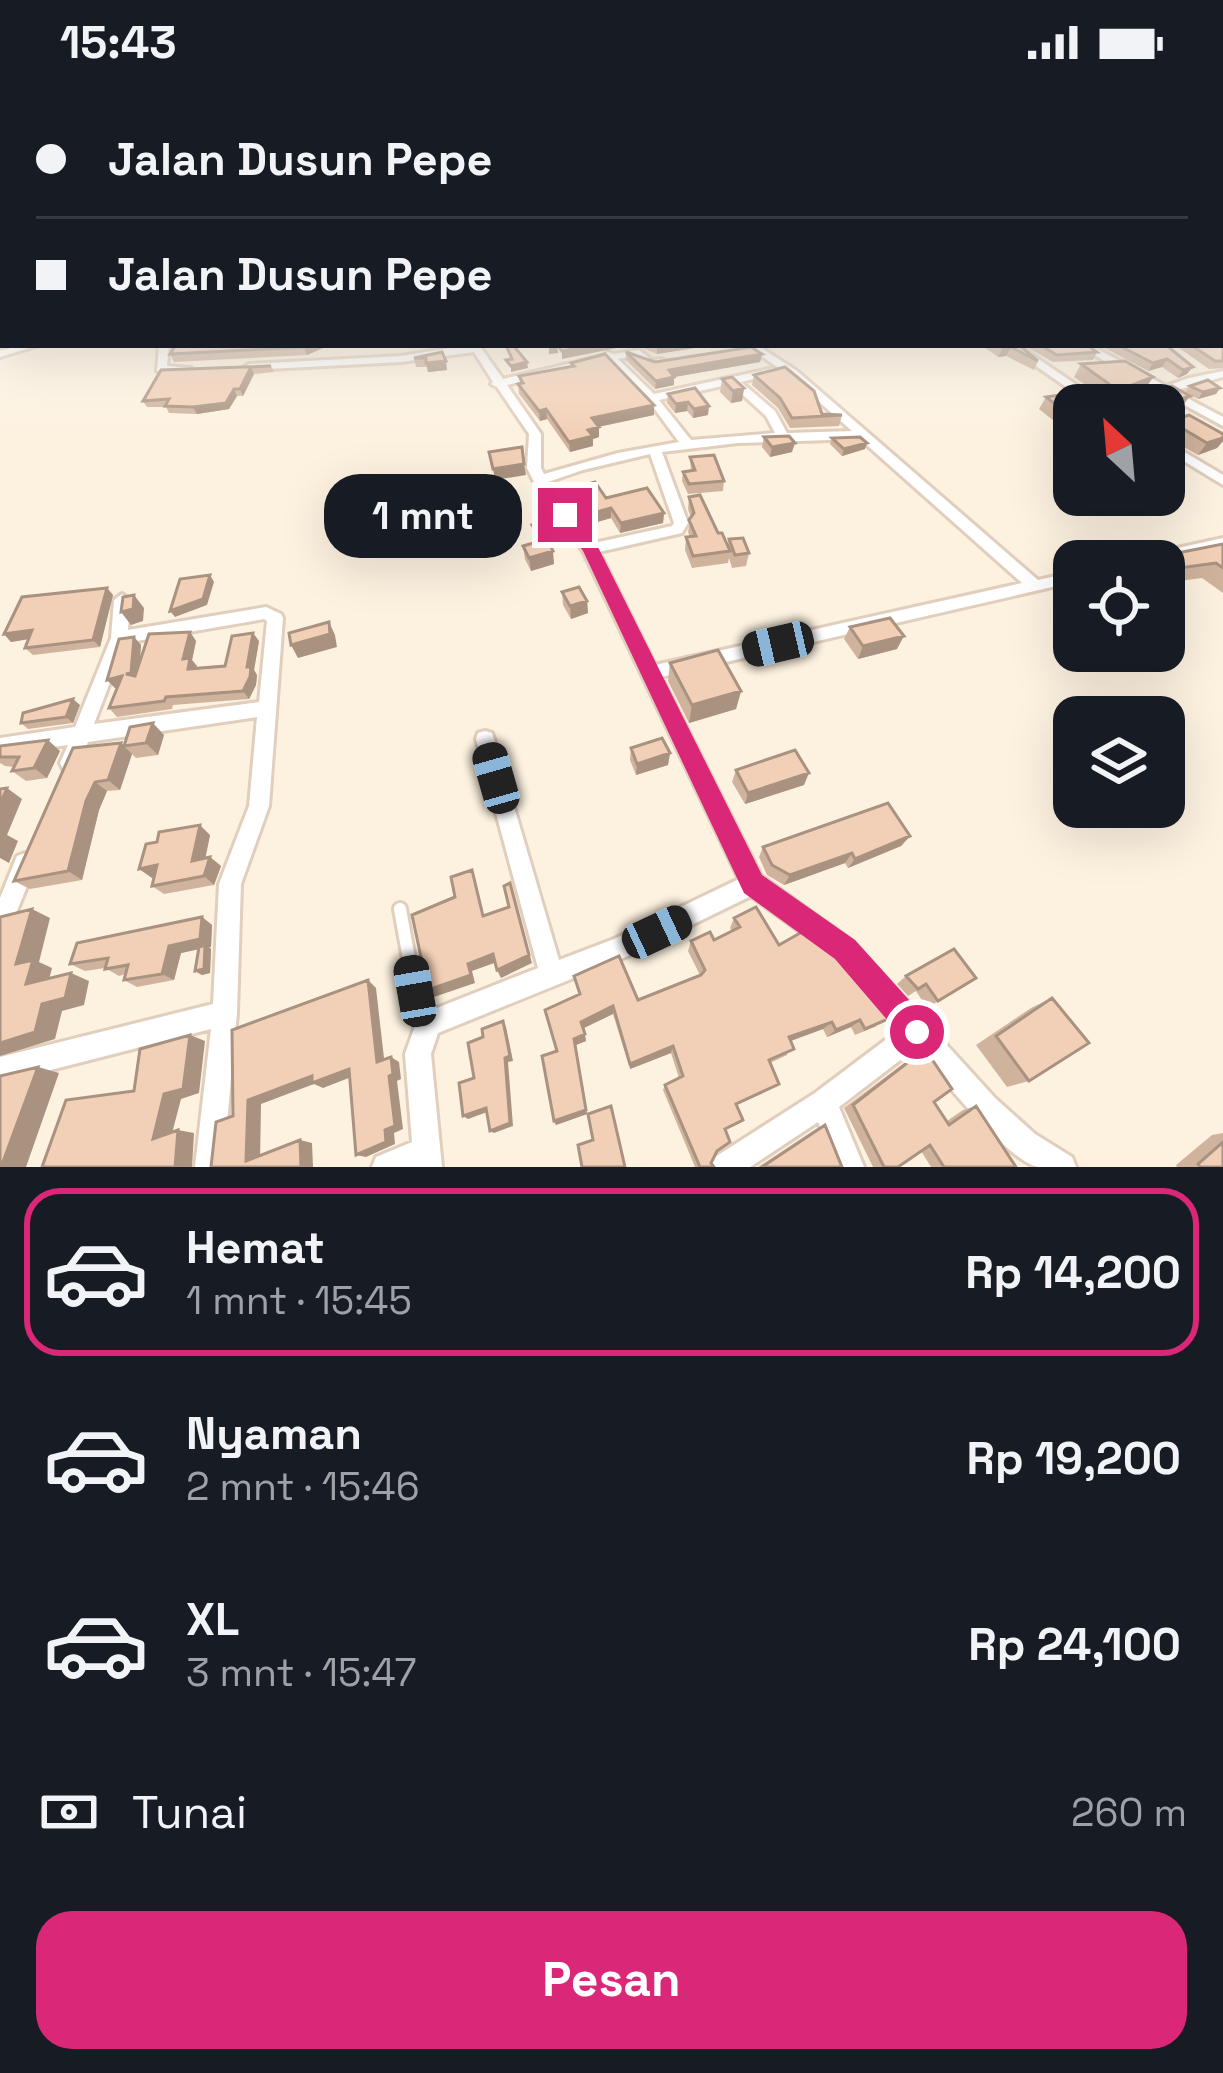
<!DOCTYPE html>
<html lang="id">
<meta charset="utf-8">
<style>
body{margin:0;font-family:"Space Grotesk",sans-serif;background:#242831;color:#f1f3f6;height:100vh;display:flex;flex-direction:column;font-size:45px;white-space:nowrap}
*{box-sizing:border-box;margin:0}
p{font-size:39px;color:#9ea1a6}
.icon{flex:none;width:66px;height:66px;fill:none;stroke:currentColor;stroke-width:2;stroke-linecap:round;stroke-linejoin:round}
.map{position:relative;height:1083px;overflow:hidden}
.drawer{display:flex;flex-direction:column;background:#171b24;flex:1}
.drawer>*{flex:none}
.top-card{position:absolute;left:0px;top:0px;width:1224px;height:264px;box-shadow:0 12px 48px #0002;display:grid;align-content:center;height:264px;padding:0 36px;background:#171b24}
.needle{width:78px;rotate:334deg}
.controls{position:absolute;left:1053px;top:300px;display:grid;gap:24px}
.controls a{display:grid;place-items:center;width:132px;height:132px;border-radius:24px;background:#171b24;box-shadow:0 12px 48px #0002;font-size:60px}
.end{position:absolute;width:54px;height:54px;margin:-27px;border:15px solid #db2777;background:#fff;box-shadow:0 0 0 6px #fff}
.from{border-radius:50%}
.bubble{position:absolute;height:84px;border-radius:36px;background:#171b24;box-shadow:0 12px 48px #0002;font-size:39px;font-weight:700;line-height:84px;text-align:center}
.car{position:absolute;width:36px;height:72px;margin:-36px -18px;border-radius:15px;box-shadow:0 0 9px 3px #0007;background:linear-gradient(#222 24%,#8ab4d8 0 40%,#222 0 76%,#8ab4d8 0 86%,#222 0)}
.top-card b{display:flex;align-items:center;gap:42px;height:114px;font-size:45px}
.top-card b+b{border-top:3px solid #363941}
.top-card i{width:30px;height:30px;background:#f1f3f6}
ul{padding:21px 0 0;list-style:none}
li{display:flex;align-items:center;gap:36px;height:168px;margin:0 24px 18px;padding:0 12px;border:6px solid transparent;border-radius:36px}
li div{flex:1}
li b{display:block;font-size:45px}
li em{font-style:normal;font-weight:700}
li.on{border-color:#db2777}
li>.icon{width:108px;height:108px;stroke-width:1.5}
.pay{display:flex;align-items:center;gap:30px;height:132px;padding:0 36px;font-size:45px}
.pay p{margin-inline-start:auto}
.button{display:flex;gap:24px;margin-top:auto;padding:24px 36px}
.button a{flex:1;height:138px;border-radius:36px;background:#db2777;color:#fff;font-size:48px;font-weight:700;line-height:138px;text-align:center}
.status{display:flex;justify-content:space-between;align-items:center;height:84px;padding:0 60px;background:#171b24;direction:ltr}
.status svg{height:33px;fill:currentColor}
.map>svg:first-child{display:block}
.lines{fill:none;stroke-linecap:round;stroke-linejoin:round}
.lane-casing{stroke:#e1cebc;stroke-width:18}
.street-casing{stroke:#e1cebc;stroke-width:6}
.lane{stroke:#fff;stroke-width:12}
.street{fill:#fff;fill-rule:evenodd}
.wall{fill:#d0b39d}
.shaded-wall{fill:#a99280}
.building{fill:#f2d0b7;stroke:#a99280;stroke-width:3}
.route{fill:#db2777}
</style>
<div class="status"><b>15:43</b><svg viewBox="0 0 49 12"><path d="M0 12V9h3v3zM5 12V6h3v6zM10 12V3h3v9zM15 12V0h3v12zM26 1h20v11H26zM47 4h2v5h-2z"/></svg></div>
<div class="map">
<svg width="1223" height="1083" viewBox="0 0 1223 1083">
<rect width="100%" height="100%" fill="#fdf2e0"/>
<g class="lines">
<defs>
<path id="lane" d="M400,825l20,111"/>
<path id="street" d="M3,212v16l-3,1v-16z
M0,243l3,1v6l-3,-1z
M23,261h17l-40,12v-6z
M159,261h10l-2,21 24,2v4l-34,-1z
M469,261h10l24,34 100,-23 5,-4 5,2 26,-4 13,10 10,-1 5,3 -17,4 -17,-10 -15,3 36,35 120,-26 6,3 -2,2 -37,9 34,29 12,22 65,-2 -63,-56 -44,-30h12l40,26 241,209 36,-8v10l-413,95 100,199 92,66 142,156 40,36 37,23 4,10c-12,0 -27,0 -38,0 -32,-7 -98,-92 -122,-119l-77,59 25,60h-28l-18,-45 -68,45h-39l4,-10 100,-64 85,-64 -63,-71 -86,-62 -123,60 -190,77 -7,21 11,113h-70l4,-10 36,-15 -7,-88 14,-39 119,-47 -62,-229 2,-6 7,-2 7,2 2,6 65,221 55,-21 125,-60 -156,-328 -50,-71 -6,-12 2,-34 -32,-47 -6,-3 2,-2 -19,-30 -73,10 -152,8 -5,-3 5,-3 152,-8zM608,277l40,39 31,42 -61,11 -74,21 -3,-6v-34l-34,-49zM731,300l35,32 9,17 -84,7 -32,-40zM860,355l162,144 -367,82 -56,-113 83,-19 6,-10 -26,-71 76,-9zM650,370l24,69 -2,3 -78,17 -46,-61 35,-12z
M1006,261h12l88,60h-14z
M1077,261h13l76,41 23,-8 34,-7v6l-49,14 49,26v9l-59,-32 -29,11h-17l37,-15z
M1164,356l59,35v10l-59,-36z
M1223,454v10l-59,13h-31l8,-5z
M122,510l8,6 -2,30 138,-23 15,7 2,4 -14,188 -28,78 -4,129 -14,154h-28l16,-138 -211,54v-26l213,-53 6,-120 30,-78 8,-89 -169,25 -11,27 -7,3 -7,-3 -3,-6 8,-18 -68,9v-16l75,-11 36,-89 3,-38zM264,535l3,2 -8,81 -165,22 31,-81z
M25,769l8,3 3,8 -28,69 -8,3v-38l17,-42z"/>
</defs>
<use href="#lane" class="lane-casing"/>
<use href="#street" class="street-casing"/>
<use href="#lane" class="lane"/>
<use href="#street" class="street"/>
</g>
<path class="wall" d="M1223,227v57l-14,1 -34,-24h46z
M176,261h154l-23,10 -133,7 -4,-8z
M636,261h77l-56,9z
M985,261h34l19,16 -4,9 -28,-14 -8,1 -14,-10z
M1023,261h64l10,7 -4,8 -40,2z
M1099,261h67l21,29 -9,4 -16,-11 -14,4z
M442,268l5,18 -19,2 -1,-5h-11l-2,-9z
M626,268l29,10 107,-8 -2,8 -86,15v8l-19,4 -29,-29z
M571,279l83,52 -55,12v10l-6,2v7l-23,6 -23,-33 -7,2 -21,-27 -1,-10h2l-1,-8 52,-9z
M1081,280l72,13 -8,12 -17,7h17l27,-10 9,22 -17,5v-8h-90v21l-11,2 -24,-19 7,-12h56l-28,-20z
M271,282l3,6 -20,2 -11,22h-6l-8,13 -32,5 -28,-1 -3,-6h-19l-4,-6 18,-31z
M754,291l68,39 20,1 -3,11 -49,2 -12,-20 -26,-23z
M722,295l22,9 -2,13 -11,2 -11,-11z
M1190,302l30,2 -4,6 -18,5 -13,-7z
M695,304l13,27 -15,3 -6,-7 -12,2 -8,-10 1,-9z
M1164,339l59,11v7l-6,7 -19,7 -34,-19z
M764,353l28,15 -22,5 -8,-10z
M832,354l33,11 -23,7 -12,-12z
M690,373l34,24 -1,10 -35,3 -6,-13 1,-9 8,-1z
M570,405l94,24 -1,10 -43,10 -9,-15 -24,7 -17,-26z
M689,413l39,48 1,-6 20,14 -3,13 -14,2 -3,-10 -1,5 -36,5 -7,-18 1,-13h4l-2,-5 3,-14 -3,-9z
M532,441l30,19 -11,3 3,17 -23,7 -6,-12 -2,-13 13,-4z
M1223,460v49l-21,-15 -38,5v-22z
M107,504l6,7 -13,52 -67,8 -8,-7 4,-9 -18,3 -7,-8z
M562,508l25,9 1,12 -17,6 -8,-14z
M850,543l47,22 -39,10 -14,-20z
M190,548l6,9 -4,19 4,8 29,-2 34,-25 -5,29 3,5 -1,10 -7,14 -76,6 -1,4 -55,8 -8,-9 8,-20h-2l-8,-8 27,-43 7,8 -1,15z
M670,579l71,28 -5,18 -47,14 -21,-42z
M80,621l-7,18 -45,6 -7,-6z
M164,651l-6,20 -22,3 -4,-4 -12,36 -13,1 -8,19 -17,70 -52,9 -16,-8 107,-138 3,2z
M0,662l60,5 -13,27 -21,3 -14,-10 2,-4 -9,-1 -5,-3z
M631,664l39,5 -2,12 -32,10 -6,-15z
M736,686l68,15 -59,19 -13,-22z
M210,751l-5,23 5,-1 11,9 -7,19 -50,9 -12,-8 2,-9 -2,1z
M910,752l-9,10 -53,22 -3,-5 -61,22 -17,-10 -8,-18 4,-10z
M202,833l10,8 -1,22h-2l2,2 -1,24 -8,2 -7,-4 3,-22 -17,4 -7,27 -37,7 -13,-7 1,-6 -6,2 -14,-8 -20,3 -15,-7z
M734,834l45,27 98,81 -22,9 -4,-8 -24,10 -4,-8 -32,12 -4,14 -17,8 9,21 -42,21 -26,58 3,4h-19l-32,-77 2,-5 14,-7 -8,-25 -41,16 -17,-55 -30,14 3,13 -10,4 11,69 -31,11 -2,-4 3,-70 22,-56 -5,-19 64,24 62,-25 -12,-24 3,-10 23,-1 18,-9 -2,-3z
M906,892l70,2 -49,30 -11,-17 -8,5 -11,-12z
M1052,914l-23,83 -22,6 -31,-42 55,-37z
M925,965l9,53 13,19 16,-11 13,-4 40,61h-85l-10,-16 -23,16h-25l-29,-59 71,-53z
M825,1041l17,42h-84l58,-38z
M1223,1049v34h-46l-1,-2 36,-30z"/>
<path class="shaded-wall" d="M308,261h22l-23,10 -3,-8z
M557,261l1,8 -9,1v-8z
M593,261h39l-70,14v-8z
M668,261h45l-56,9v-8z
M1011,263l-5,9 -8,1 5,-9z
M762,270l-2,8 -86,15v8l-19,4 1,-8 13,-11z
M1167,275l-5,8 -14,4 5,-8z
M446,277l1,9 -19,2 -2,-9z
M527,278l1,6 -17,4v-6z
M251,283l3,7 -11,22 -3,-7z
M1193,283l-6,7 -9,4 5,-8z
M1153,293l-8,12 -29,12 8,-13z
M744,304l-2,13 -11,2 2,-12z
M1220,304l-4,6 -18,5 5,-7z
M234,305l3,7 -8,13 -32,5 -4,-7z
M1156,312l-6,9h-58z
M1190,312l-9,12 -17,5v-7l3,-3z
M688,318l-1,9 -12,2 1,-9z
M654,321v10l-62,13v-10z
M709,322l-1,9 -15,3 1,-9z
M546,325l1,10 -7,2 -1,-10z
M1070,331h4v11l-11,2z
M599,343v10l-6,2v7l-23,6 -1,-10 19,-12z
M1223,354v3l-6,7 -19,7 9,-12z
M795,359l-3,9 -22,5 2,-10z
M867,359l-2,6 -23,7 2,-7z
M524,380l2,11 -31,5 -2,-11z
M611,424v10l-24,7 -1,-10z
M664,429l-1,10 -43,10 1,-10z
M561,447l1,13 -22,6 -1,-13z
M553,467l1,13 -23,7 -2,-13z
M210,491l4,7 -7,23 -32,12 -5,-6z
M107,504l6,7 -13,52 -7,-7z
M134,511l10,13 -1,13 -12,4 -10,-13z
M587,517l1,12 -17,6 -1,-13z
M329,538l6,13 2,12 -39,11 -7,-13z
M32,546l8,7 -29,5 -7,-8z
M190,548l6,9 -4,19 5,6 -3,12 -11,-19z
M253,549l6,8 -5,29 3,5 -1,10 -7,14 -6,-8z
M904,552l-7,13 -39,10 5,-13z
M134,553l7,8 -3,37 -12,-8z
M122,592l7,8 -14,4 -8,-8z
M741,607l-5,18 -47,14 3,-18z
M73,615l7,6 -7,18 -7,-6z
M153,639l11,12 -6,20 -12,-12z
M48,656l12,11 -13,27 -13,-10z
M121,659l11,11 -12,36 -12,-10z
M670,669l-2,12 -32,10 1,-11z
M809,689l-5,12 -59,19 3,-11z
M95,698l12,9 -8,19 -17,70 -14,-9 18,-70z
M7,704l15,11 -15,36 11,6 -9,22 -9,-5v-54z
M200,741l10,10 -7,35 -11,-9z
M910,752l-9,10 -53,22 7,-9z
M852,769l-7,10 -61,22 6,-10z
M210,773l11,9 -7,19 -10,-9z
M157,781l12,9 -17,4 -13,-9z
M510,799l22,80 -31,15 -4,-8 32,-15z
M32,825l18,9 -11,44 13,6 -6,24 -20,-8 -10,-20z
M202,833l10,8 -1,22h-2l2,2 -1,24 -8,2 -7,-4 10,-23 -24,5 -7,27 -12,-6 7,-28z
M493,870l4,8 -25,9 3,12 -41,14 -6,-7 40,-26z
M71,889l18,8 -5,24 -22,6 -7,28 -55,17v-13l42,-39z
M368,896l8,8 9,79 -8,-5z
M613,922v8l-31,15 -1,-7z
M860,936l-9,7 -24,10 9,-7z
M503,937l3,6 7,34 -5,1 5,64 -19,7 -4,-2z
M832,938l-9,7 -41,15 7,-7z
M585,950l1,7 -10,4 11,69 -31,11 -2,-4 20,-82z
M190,951l15,6 -6,52 -18,6 -11,42 -17,-2 11,-45z
M673,962l-2,7 -41,16v-5z
M391,973l8,5 2,17 -4,2 6,48 -9,4 1,11 -29,13 -10,-2 29,-25z
M38,983l21,6 -33,94h-25z
M349,985l10,5 -36,14 -9,-4 -53,20 -1,59 -14,-2 2,-61 64,-24z
M486,1024l4,3 -22,8 -5,-3z
M178,1046l16,3 -2,34h-17z
M300,1056l12,3 1,24h-12z"/>
<path class="building" d="M1221,226l2,1v50h-8l-24,-16h30z
M176,261h132l-4,2 -134,7z
M506,261h7l14,17 -16,4 -5,-6 6,-1z
M557,261h36l-31,6z
M997,261h22l19,16 -27,-14 -8,1z
M1040,261h47l10,7 -40,3z
M1118,261h48l27,22 -10,3 -16,-11 -14,4z
M751,263l11,7 -93,16 5,7 -18,4 -30,-29 29,10z
M442,268l4,9 -20,2v-5h-12z
M605,270l49,51 -62,13 7,9 -11,3 5,6 -24,6 -23,-33 -7,2 -21,-27 5,-1 -4,-7 55,-10 -3,-3z
M1125,277l28,16 -29,11 -1,8h22l27,-10 18,10 -23,7 -11,-7 -64,9h-18v10h-4l-24,-18 43,-6 11,6 17,-2 -1,-6 -35,-25z
M271,282l-20,1 -11,22h-6l-8,14 -33,4 -28,-1 4,-7 -26,2 18,-31z
M785,283l29,24 8,23 20,1 -50,3 -12,-20 -26,-23z
M732,293l12,11 -11,3 -11,-12z
M1208,296l12,8 -17,4 -13,-6z
M695,304l14,18 -15,3 -6,-7 -12,2 -8,-10z
M1189,331l34,19v4l-16,5 -32,-19h-11z
M789,352l6,7 -23,4 -8,-10z
M860,353l7,6 -23,6 -12,-11z
M522,363l2,17 -31,5 -4,-17z
M714,371l10,26 -35,3 -6,-12 12,-2 -5,-13z
M595,398l11,16 41,-10 17,25 -43,10 -10,-15 -25,7 -16,-26z
M700,411l18,38h4l8,18 -37,5 -7,-19 10,-1 -7,-16 5,-7 -5,-16z
M554,435l7,12 -22,6 -7,-12z
M743,454l6,15 -14,2 -6,-16z
M547,455l6,12 -24,7 -6,-12z
M1223,460v24l-7,-5 -52,7v-9h-27z
M210,491l-7,24 -33,12 10,-32z
M579,503l8,14 -17,5 -8,-14z
M107,504l-14,52 -68,8 7,-18 -28,4 18,-37z
M134,511l-1,14 -12,3 2,-15z
M890,534l14,18 -41,10 -13,-19z
M329,538l1,12 -39,11 -2,-12z
M190,548l-7,27 7,-1 -2,11 37,-3 7,-30 21,-3 -6,34h4l-1,10 -7,14 -77,6 -2,4 -55,7 13,-32 -15,4 12,-41 15,-2 -3,36 -5,1 9,2 14,-42z
M718,566l23,41 -49,14 -22,-42z
M73,615l-7,18 -45,6 2,-10z
M153,639l-7,20 -22,3 6,-19z
M662,654l8,15 -33,11 -6,-16z
M48,656l-14,28 -22,3 7,-14h-19v-11z
M121,659l-13,37 -13,2 -9,19 -18,70 -54,10 59,-133z
M795,666l14,23 -61,20 -12,-23z
M7,704l-7,16v-15z
M888,719l22,33 -55,23 -3,-6 -62,22 -18,-10 -9,-18z
M200,741l-8,36 18,-4 -6,19 -52,10 5,-21 -18,4 7,-25 11,-2 2,-10z
M472,786l11,46 26,-9 -5,-21 6,-3 19,72 -32,15 -4,-16 -25,10 3,11 -43,15 -16,-75 43,-18 -4,-20z
M756,823l23,38 30,-17 33,24 25,28 21,39 -23,10 -5,-9 -24,10 -4,-8 -43,15 5,12 -25,11 10,24 -43,20 7,16 -18,9 5,13 -13,9 -6,12 3,4h-14l-35,-82 18,-9 -10,-30 -43,18 -17,-58 -32,16 4,12 -11,5 12,71 -32,11 -12,-65 15,-5 -12,-41 35,-16 -6,-18 45,-20 19,44 63,-25 4,-5 -14,-29 19,-9 4,8 26,-13 -6,-9z
M32,825l-16,55 17,-4 -7,24 45,-11 -6,25 -23,6 -7,28 -35,11v-126z
M202,833l-2,22 -31,7 -7,28 -38,6 4,-15 -23,4 3,-11 -38,6 7,-21z
M205,861l-1,24 -9,2 4,-24z
M954,865l22,29 -38,23 -12,-17 -8,5 -12,-13z
M368,896l9,82 14,-5 2,17 -4,2 6,50 -10,4 1,12 -30,13 -7,-86 -37,14v-7l-64,24 -2,61 54,-21 1,27h-90l5,-45 17,-6 -1,-86z
M1052,914l37,45 -60,38 -33,-45z
M503,937l7,35 -5,2 5,65 -20,8 -4,-23 -23,8 -4,-33 15,-5 -6,-35 15,-6 -1,-8z
M190,951l-7,54 -19,5 -11,45 25,-9 -3,37h-133l24,-67 68,-9 6,-42z
M925,965l27,40 -18,13 15,23 27,-19 40,61h-72l-14,-22 -32,22h-14l-31,-62z
M38,983l-37,100h-1v-91z
M611,1022l14,61h-43l-4,-22 15,-5 -5,-26z
M825,1041l17,42h-80z
M1223,1058v25h-23l-2,-3z"/>
<linearGradient id="sky" x2="0" y2="1"><stop stop-color="#93c5e7"/><stop offset="0.56" stop-color="#fef9f1"/><stop offset="1" stop-color="#fef9f1" stop-opacity="0"/></linearGradient>
<rect width="1223" height="349" fill="url(#sky)"/>
<path class="route" d="M559,427h12l28,38 163,326 93,65 73,81 4,11 -4,11 -11,4 -10,-4 -72,-84 -91,-66 -161,-342 -26,-36z"/>
</svg>
<div class="controls">
<a><svg class="needle" viewBox="-14 -14 28 28"><path d="M0-13l5 13h-10z" fill="#e53935"/><path d="M0 13l5-13h-10z" fill="#9ea1a6"/></svg></a>
<a><svg class="icon" aria-label="locate" viewBox="0 0 24 24"><circle cx="12" cy="12" r="6"/><path d="M12 2v4M12 18v4M2 12h4M18 12h4"/></svg></a>
<a><svg class="icon" aria-label="layers" viewBox="0 0 24 24"><path d="M12 4l9 5-9 5-9-5zM3 14l9 5 9-5"/></svg></a>
</div>
<i class="end from" style="left:917px;top:948px"></i>
<i class="end" style="left:565px;top:431px"></i>
<div class="bubble" style="left:324px;top:390px;width:198px">1 mnt</div>
<i class="car" style="left:778px;top:560px;rotate:257deg"></i>
<i class="car" style="left:496px;top:694px;rotate:344deg"></i>
<i class="car" style="left:657px;top:848px;rotate:65deg"></i>
<i class="car" style="left:415px;top:907px;rotate:350deg"></i>
<div class="top-card">
<b><i class="from"></i>Jalan Dusun Pepe</b>
<b><i></i>Jalan Dusun Pepe</b>
</div>
</div>
<section class="drawer">
<ul>
<li class="on"><svg class="icon" aria-label="car" viewBox="0 0 24 24"><path d="M5 17H2v-5l4-1 3-4h7l3 4 3 1v5h-3M9 17h6M6 11h13"/><circle cx="7" cy="17" r="2"/><circle cx="17" cy="17" r="2"/></svg><div><b>Hemat</b><p>1 mnt · 15:45</p></div><em>Rp 14,200</em></li>
<li><svg class="icon" aria-label="car" viewBox="0 0 24 24"><path d="M5 17H2v-5l4-1 3-4h7l3 4 3 1v5h-3M9 17h6M6 11h13"/><circle cx="7" cy="17" r="2"/><circle cx="17" cy="17" r="2"/></svg><div><b>Nyaman</b><p>2 mnt · 15:46</p></div><em>Rp 19,200</em></li>
<li><svg class="icon" aria-label="car" viewBox="0 0 24 24"><path d="M5 17H2v-5l4-1 3-4h7l3 4 3 1v5h-3M9 17h6M6 11h13"/><circle cx="7" cy="17" r="2"/><circle cx="17" cy="17" r="2"/></svg><div><b>XL</b><p>3 mnt · 15:47</p></div><em>Rp 24,100</em></li>
</ul>
<div class="pay"><svg class="icon" aria-label="cash" viewBox="0 0 24 24"><path d="M3 7h18v10H3z"/><circle cx="12" cy="12" r="2"/></svg>Tunai<p>260 m</p></div>
<div class="button"><a>Pesan</a></div>
</section>
